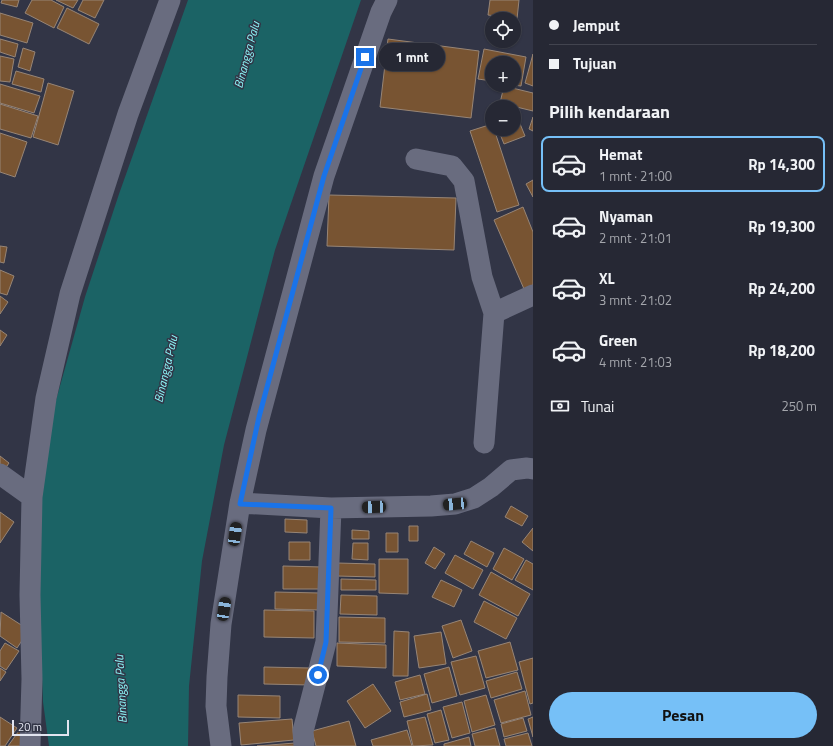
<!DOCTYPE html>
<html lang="id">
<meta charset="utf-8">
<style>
body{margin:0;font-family:"Titillium Web",sans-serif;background:#2e303c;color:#f1f3f6;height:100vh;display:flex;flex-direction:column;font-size:15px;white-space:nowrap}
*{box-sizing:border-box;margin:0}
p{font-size:13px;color:#a4a6ac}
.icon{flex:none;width:22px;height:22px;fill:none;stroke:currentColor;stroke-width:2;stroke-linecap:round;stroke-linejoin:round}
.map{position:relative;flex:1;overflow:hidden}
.drawer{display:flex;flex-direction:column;background:#262834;width:300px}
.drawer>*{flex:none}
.banner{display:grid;align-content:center;height:88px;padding:0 16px;background:#262834}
.fabs{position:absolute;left:485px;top:12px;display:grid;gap:8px}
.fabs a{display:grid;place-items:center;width:36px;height:36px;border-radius:50%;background:#262834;box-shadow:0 1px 3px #0004,0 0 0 1px #42444f;font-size:20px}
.scale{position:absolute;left:12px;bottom:10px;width:57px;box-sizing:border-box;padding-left:4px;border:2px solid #e2e4ef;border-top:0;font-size:11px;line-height:14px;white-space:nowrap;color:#e2e4ef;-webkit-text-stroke:3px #323546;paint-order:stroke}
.end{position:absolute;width:18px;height:18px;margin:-9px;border:5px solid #1a73e8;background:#fff;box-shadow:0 0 0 2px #fff}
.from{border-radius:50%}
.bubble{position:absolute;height:28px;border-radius:14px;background:#262834;box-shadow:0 1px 3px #0004,0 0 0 1px #42444f;font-size:13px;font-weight:700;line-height:28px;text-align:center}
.car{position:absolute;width:12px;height:24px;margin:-12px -6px;border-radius:5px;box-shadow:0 0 3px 1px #0007;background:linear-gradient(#222 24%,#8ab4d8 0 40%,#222 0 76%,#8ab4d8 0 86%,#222 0)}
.banner b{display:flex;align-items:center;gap:14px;height:38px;font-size:15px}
.banner b+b{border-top:1px solid #42444f}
.banner i{width:10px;height:10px;background:#f1f3f6}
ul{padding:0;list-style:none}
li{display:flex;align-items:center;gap:12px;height:56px;margin:0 8px 6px;padding:0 8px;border:2px solid transparent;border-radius:8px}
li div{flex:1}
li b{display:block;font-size:15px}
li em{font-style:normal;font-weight:700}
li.on{border-color:#76c0f7}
li>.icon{width:36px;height:36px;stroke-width:1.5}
h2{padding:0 16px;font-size:18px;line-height:48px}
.pay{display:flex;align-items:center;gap:10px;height:44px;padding:0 16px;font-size:15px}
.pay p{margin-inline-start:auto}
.action{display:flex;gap:8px;margin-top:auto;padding:8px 16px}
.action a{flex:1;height:46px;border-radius:24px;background:#76c0f7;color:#111;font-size:16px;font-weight:700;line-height:46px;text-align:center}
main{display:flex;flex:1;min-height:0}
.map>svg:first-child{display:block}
.water{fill:#1b6365}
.building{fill:#785432;stroke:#978576}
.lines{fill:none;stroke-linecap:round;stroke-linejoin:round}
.minor{stroke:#696c7f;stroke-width:21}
.route{stroke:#1a73e8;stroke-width:5}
.labels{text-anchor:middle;stroke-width:3;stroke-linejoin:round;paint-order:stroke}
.water-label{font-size:12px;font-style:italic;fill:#8cf7f9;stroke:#323546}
</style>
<main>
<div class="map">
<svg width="533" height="746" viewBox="0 0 533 746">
<rect width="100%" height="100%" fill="#323546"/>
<path class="water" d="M188,0h173l-86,250 -51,195 -22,116 -13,125 -1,60h-139l-6,-44 -7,-181 15,-103 34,-121 34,-103z"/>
<path class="building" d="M2,0h17l-2,7 -16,-4z
M32,0h19l13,7 -10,21 -29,-15z
M56,0h22l-5,8z
M83,0h21l-9,18 -17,-8z
M490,0h29l-2,19 -29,-4z
M67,8l32,16 -10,20 -32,-16z
M0,13l33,10 -6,20 -27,-8z
M0,39l18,5 -3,13 -15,-5z
M388,39l91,12 -8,67 -91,-11z
M23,48l12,4 -5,19 -12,-4z
M484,49l42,8 -5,29 -8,-1 1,-22h-22v18l-14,-2z
M533,54v32l-8,-3z
M0,56l14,3 -4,23 -10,-1z
M16,71l28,8 -3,13 -29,-8z
M48,83l26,8 -16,54 -25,-8z
M0,84l40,12 -6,17 -34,-10z
M504,86l29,7v18l-33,-8z
M0,104l38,12 -7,22 -31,-9z
M514,109l11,27 -21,8 -6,-15h16z
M533,117v14l-4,-2z
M492,124v5h2l25,76 -22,7 -27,-81z
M0,133l27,9 -12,35 -15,-5z
M533,180v17l-7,-13z
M329,195l127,3 -2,52 -127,-4z
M523,207l10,25v53l-9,4 -30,-69z
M0,246l7,1 -3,16 -4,-1z
M0,270l14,6 -7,19 -7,-2z
M0,296l8,6 -8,12z
M0,330l7,5 -7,11z
M0,456l9,7 -9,13z
M511,506l17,10 -6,10 -17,-9z
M0,512l14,10 -14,21z
M285,519l22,1v13l-22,-1z
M409,526h9v15h-9z
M533,528v23l-11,-9z
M352,530l17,1v8h-17z
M386,533h12v19h-12z
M471,541l23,12 -7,14 -23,-13z
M289,542h21v18h-21z
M353,543h15v17l-16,-1z
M434,547l11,7 -10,15 -10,-6z
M504,548l20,11 -12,21 -19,-11z
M455,555l28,15 -10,19 -28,-16z
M379,559h29v35l-29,-1z
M526,560l7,4v26l-18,-10z
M337,563l38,1v13l-38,-1z
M283,566l39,1v22h-39z
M491,572l39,22 -12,22 -39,-21z
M341,579l35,1v10h-35z
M441,580l21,10 -8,17 -22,-10z
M275,592l45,1v17l-45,-1z
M341,595l36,1v19l-37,-1z
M484,601l33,17 -11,21 -32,-17z
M264,610l50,1v27l-50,-1z
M1,612l28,18 -12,18 -17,-12z
M339,617l46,1v25l-46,-1z
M461,620l11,31 -19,7 -11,-32z
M394,631l15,1 -1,44h-15z
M441,632l5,32 -27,4 -5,-32z
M510,642l8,28 -32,8 -8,-27z
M5,643l14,8 -13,19 -6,-4v-15z
M337,643l49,2v23l-49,-2z
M476,656l9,32 -25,7 -9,-33z
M533,658v45l-3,1 -11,-42z
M264,667l46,1v17l-46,-1z
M449,667l8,29 -25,7 -8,-29z
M0,668l6,4 -6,9z
M517,672l5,17 -31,9 -5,-17z
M420,675l5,19 -25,6 -5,-18z
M373,684l18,27 -26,17 -18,-27z
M525,691l6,24 -30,8 -7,-23z
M427,694l4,16 -27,7 -4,-15z
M238,695l42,1v22l-42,-1z
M486,695l9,30 -23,7 -8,-31z
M462,702l8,31 -18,5 -9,-31z
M441,710l8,30 -14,3 -8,-29z
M0,717l17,11 -12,18h-5z
M425,717l8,28 -20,1 -6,-25z
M533,717v20l-5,-18z
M523,718l4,13 -23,6 -3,-13z
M292,719l2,21 -53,5 -2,-22z
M349,721l7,25h-40l-4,-15z
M21,728v18h-13z
M495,728l5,18h-25l-3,-12z
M407,730l5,16h-39l-2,-6z
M528,733l4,13h-26l-2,-7z
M469,737l2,9h-27v-2z
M295,743v3h-38z"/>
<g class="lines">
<path class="minor" d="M416,159l36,7 12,15 18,96 12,36 39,-18
M484,443l10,-130
M0,474l32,23
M240,503l91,5 100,-2 24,-2 19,-6 17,-11 20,-17 16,-2 6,1
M30,746l2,-67 -2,-84 2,-98 14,-99 24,-104 58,-180 42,-114
M221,746l-5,-40 1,-29 4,-53 19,-121 16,-73 68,-254 57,-164 6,-12
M304,746l-1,-15 23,-89 5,-134"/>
</g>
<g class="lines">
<path class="route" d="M318,675l8,-33 5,-134 -91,-4 19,-87 65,-241 41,-119"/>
</g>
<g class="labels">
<g class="water-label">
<text transform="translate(247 55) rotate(-75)" y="4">Binangga Palu</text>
<text transform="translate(166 369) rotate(-77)" y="4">Binangga Palu</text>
<text transform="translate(121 689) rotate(-93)" y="4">Binangga Palu</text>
</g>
</g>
</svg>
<div class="fabs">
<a><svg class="icon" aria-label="locate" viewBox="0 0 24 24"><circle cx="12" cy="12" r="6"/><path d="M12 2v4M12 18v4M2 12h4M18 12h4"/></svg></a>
<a>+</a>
<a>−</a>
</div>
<div class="scale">20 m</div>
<i class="end from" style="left:318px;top:675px"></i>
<i class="end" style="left:365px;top:57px"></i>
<div class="bubble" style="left:379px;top:43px;width:66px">1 mnt</div>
<i class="car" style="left:455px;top:504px;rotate:265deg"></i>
<i class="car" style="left:374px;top:507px;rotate:268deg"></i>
<i class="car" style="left:235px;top:534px;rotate:8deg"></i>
<i class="car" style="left:224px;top:609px;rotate:9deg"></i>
</div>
<section class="drawer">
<div class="banner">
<b><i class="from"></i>Jemput</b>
<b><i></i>Tujuan</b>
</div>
<h2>Pilih kendaraan</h2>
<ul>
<li class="on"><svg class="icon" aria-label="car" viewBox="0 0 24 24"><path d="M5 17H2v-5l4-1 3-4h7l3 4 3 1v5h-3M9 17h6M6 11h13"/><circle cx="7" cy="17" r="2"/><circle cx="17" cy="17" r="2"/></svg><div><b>Hemat</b><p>1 mnt · 21:00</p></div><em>Rp 14,300</em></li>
<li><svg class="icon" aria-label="car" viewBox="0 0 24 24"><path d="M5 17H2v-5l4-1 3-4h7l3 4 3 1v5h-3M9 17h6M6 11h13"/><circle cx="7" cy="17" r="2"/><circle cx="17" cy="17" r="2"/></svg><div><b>Nyaman</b><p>2 mnt · 21:01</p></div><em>Rp 19,300</em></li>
<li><svg class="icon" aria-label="car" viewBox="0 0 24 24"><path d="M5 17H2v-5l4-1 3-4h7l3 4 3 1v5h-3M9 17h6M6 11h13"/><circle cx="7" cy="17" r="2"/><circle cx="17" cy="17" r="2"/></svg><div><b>XL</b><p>3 mnt · 21:02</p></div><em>Rp 24,200</em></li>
<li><svg class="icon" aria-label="car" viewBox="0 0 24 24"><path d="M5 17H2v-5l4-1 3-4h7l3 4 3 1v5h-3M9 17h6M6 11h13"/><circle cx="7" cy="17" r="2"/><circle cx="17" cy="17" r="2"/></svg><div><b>Green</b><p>4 mnt · 21:03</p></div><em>Rp 18,200</em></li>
</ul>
<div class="pay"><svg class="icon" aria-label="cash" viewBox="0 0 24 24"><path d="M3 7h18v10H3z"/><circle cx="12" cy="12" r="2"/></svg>Tunai<p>250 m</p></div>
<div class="action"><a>Pesan</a></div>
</section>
</main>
